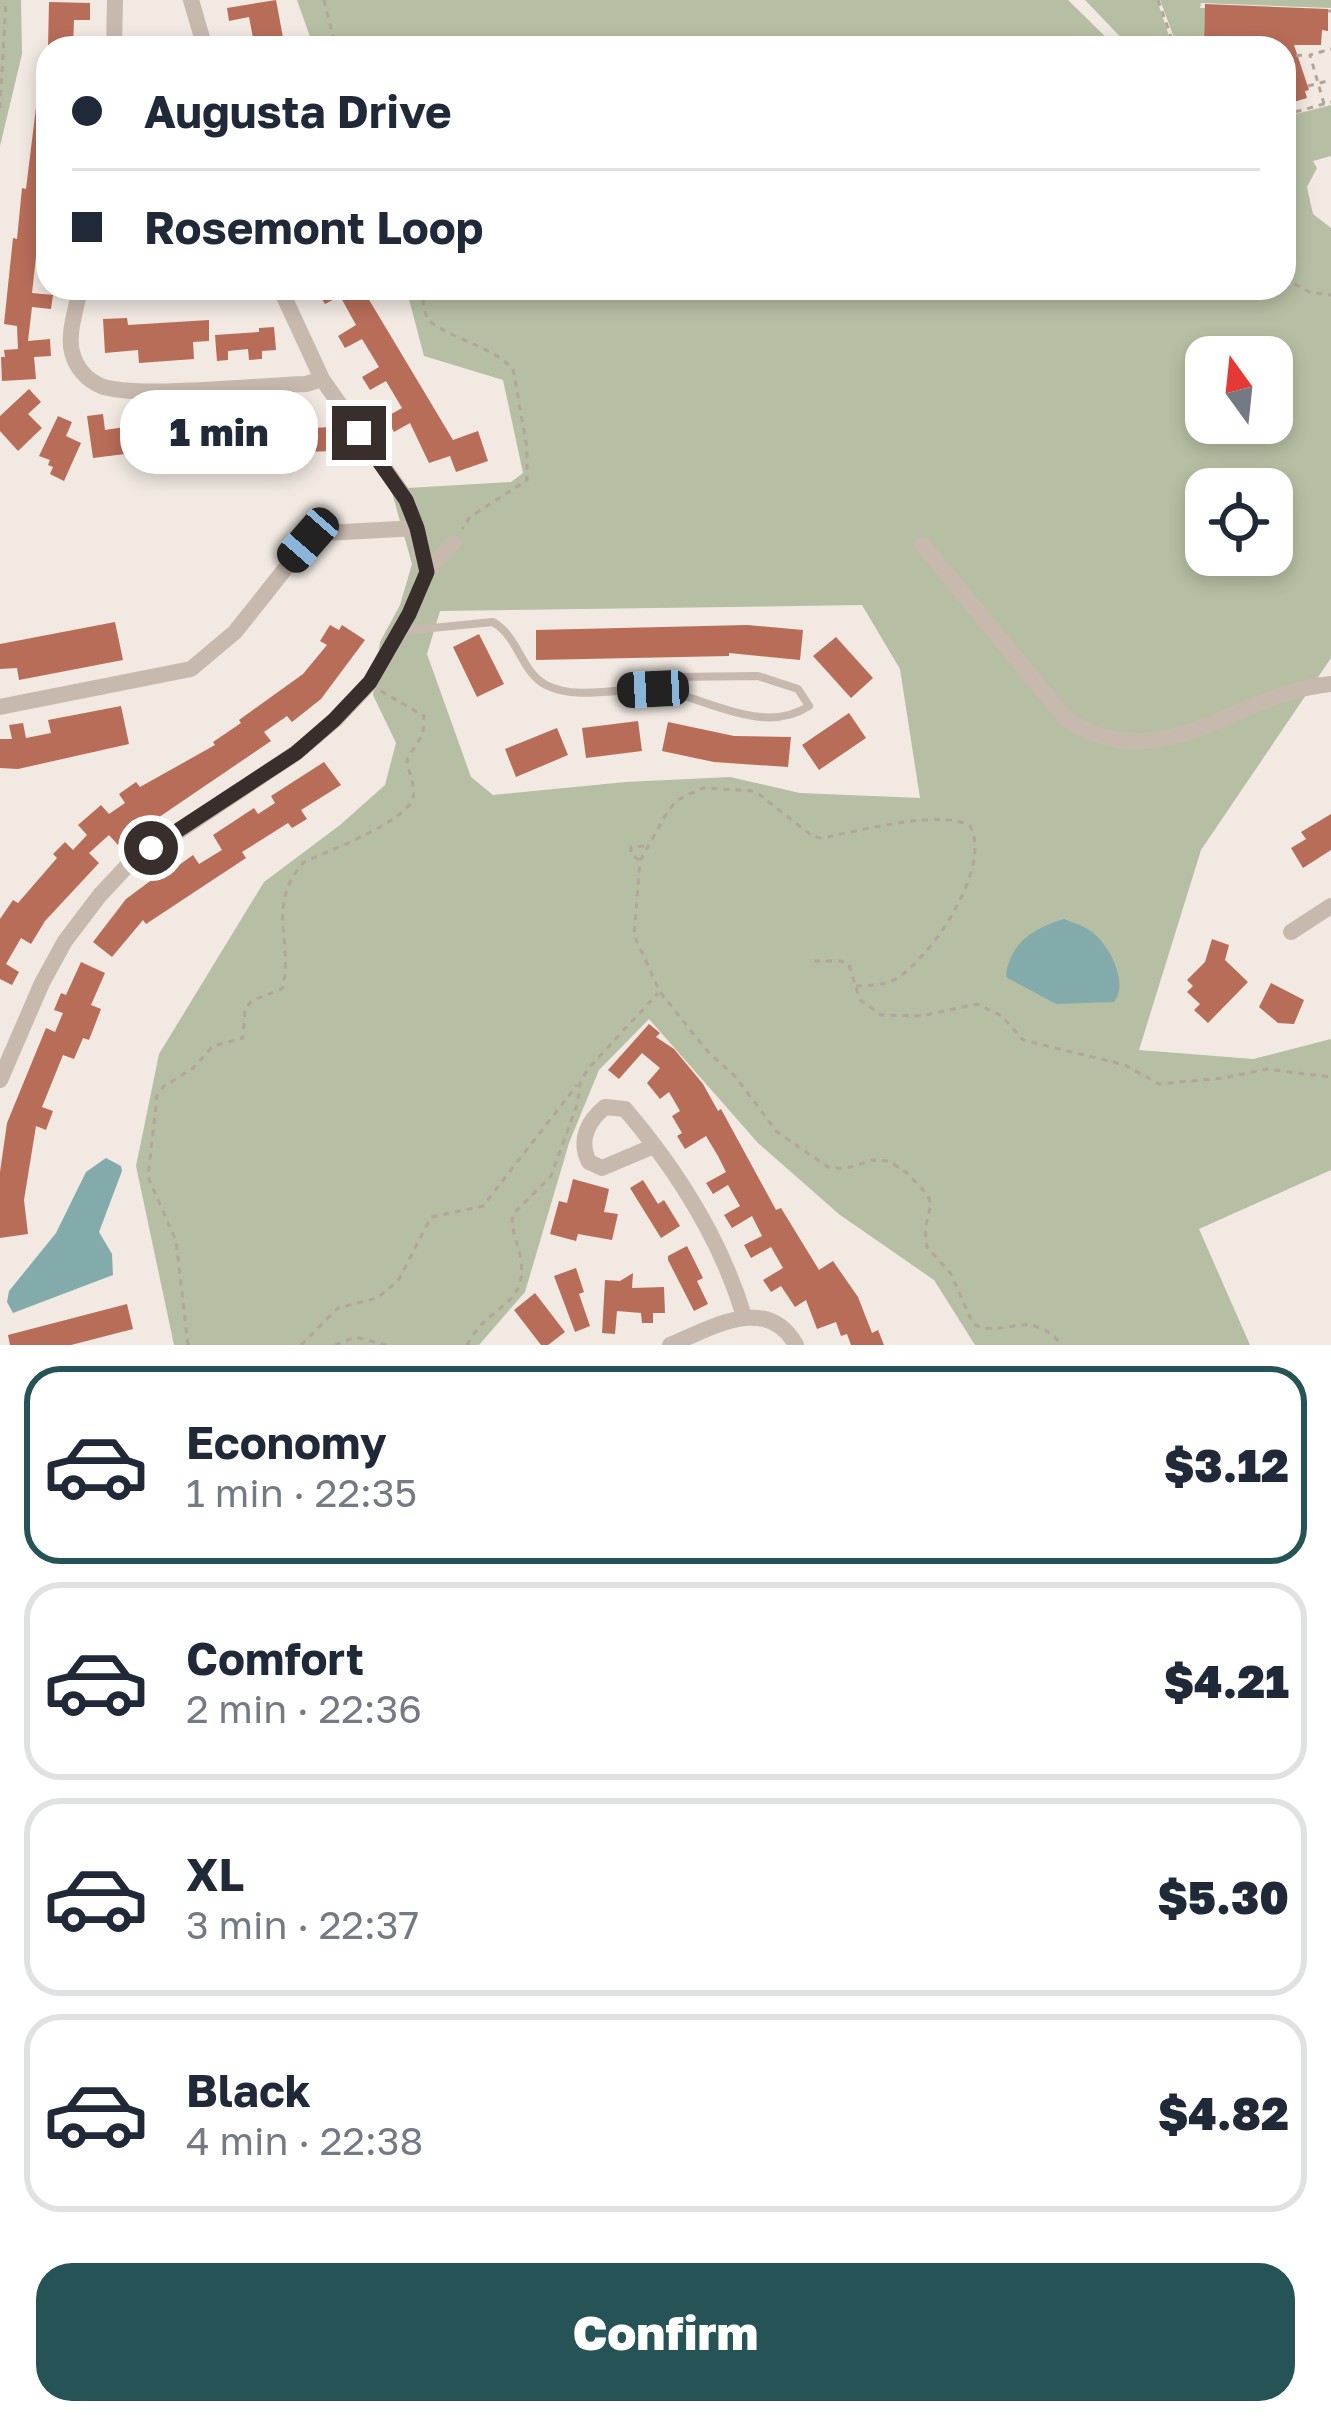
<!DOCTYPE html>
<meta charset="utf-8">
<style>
body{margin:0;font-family:"Golos Text",sans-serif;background:#f6f6f7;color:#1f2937;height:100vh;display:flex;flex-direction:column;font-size:45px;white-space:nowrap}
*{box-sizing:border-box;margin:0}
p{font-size:39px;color:#747a83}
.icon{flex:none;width:66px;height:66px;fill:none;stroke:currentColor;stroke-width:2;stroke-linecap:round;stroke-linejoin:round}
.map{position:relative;height:1345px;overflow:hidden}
.side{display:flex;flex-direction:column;background:#fff;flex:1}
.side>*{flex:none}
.hud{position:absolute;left:36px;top:36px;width:1260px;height:264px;border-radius:36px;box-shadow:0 6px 18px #0003;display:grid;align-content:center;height:264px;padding:0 36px;background:#fff}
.needle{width:78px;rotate:345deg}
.buttons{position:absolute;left:1185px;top:336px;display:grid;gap:24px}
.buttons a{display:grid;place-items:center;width:108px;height:108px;border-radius:24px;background:#fff;box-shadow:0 6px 18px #0003;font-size:60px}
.end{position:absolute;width:54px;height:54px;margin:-27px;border:15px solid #382f2c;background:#fff;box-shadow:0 0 0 6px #fff}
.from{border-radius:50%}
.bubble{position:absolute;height:84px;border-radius:36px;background:#fff;box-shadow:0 6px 18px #0003;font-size:39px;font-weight:800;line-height:84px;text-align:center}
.car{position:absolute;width:36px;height:72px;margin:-36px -18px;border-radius:15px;box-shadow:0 0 9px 3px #0007;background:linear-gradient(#222 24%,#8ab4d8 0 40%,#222 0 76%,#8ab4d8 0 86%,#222 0)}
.hud b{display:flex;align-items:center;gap:42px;height:114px;font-size:45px}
.hud b+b{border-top:3px solid #e0e1e3}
.hud i{width:30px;height:30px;background:#1f2937}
ul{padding:21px 0 0;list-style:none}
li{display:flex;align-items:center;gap:36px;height:198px;margin:0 24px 18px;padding:0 12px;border:6px solid #e0e1e3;border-radius:36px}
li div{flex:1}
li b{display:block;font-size:45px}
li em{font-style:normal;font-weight:800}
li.selected{border-color:#265355}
li>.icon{width:108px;height:108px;stroke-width:1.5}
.action{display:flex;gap:24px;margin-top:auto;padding:24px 36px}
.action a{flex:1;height:138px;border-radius:36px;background:#265355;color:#fff;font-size:48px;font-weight:800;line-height:138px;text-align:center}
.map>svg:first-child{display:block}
.green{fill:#b6bfa3;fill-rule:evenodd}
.water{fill:#84abab}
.building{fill:#b86d59}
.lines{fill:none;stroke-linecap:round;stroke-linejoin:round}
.path{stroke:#b4a499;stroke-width:3;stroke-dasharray:6 6;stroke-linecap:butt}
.lane{stroke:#c8b9af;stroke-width:8}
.street{stroke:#c8b9af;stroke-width:16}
.route{stroke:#382f2c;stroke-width:15}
</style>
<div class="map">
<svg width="1331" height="1345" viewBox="0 0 1331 1345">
<rect width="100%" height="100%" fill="#f1e9e2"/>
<path class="green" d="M0,0h21l1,54 -22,92z
M297,0h771l49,48h-803z
M1085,0h72l16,48h-42z
M1160,0h171v8l-130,-5 -1,5h5l-1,34 40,1v5h-66z
M1331,105v51l-18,5 4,7 -10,19 6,27 18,14v430l-130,192 -62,200 114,9 78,-20v131l-132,59 51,116h-275l-41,-65 -94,-65 -82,-72 -109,-124 -50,51 -30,73 -44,149 -46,53h-305l-38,-179 23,-112 105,-172 76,-57 45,-40 11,-42 -23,-48 7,-53 20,-37 12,-41 -21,-75 120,-7 12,-9 -20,-93 -79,-24 -18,-68h878v-171zM1206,357h66v66h-66zM1206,489h66v66h-66zM862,605l38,64 20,129 -120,-5 -70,-16 -104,5 -133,13 -22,-18 -44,-123 13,-43z"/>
<path class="water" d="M1064,919c9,4 21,7 28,13 18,14 37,51 22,70l-58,2 -50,-27c3,-34 28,-49 58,-58z
M106,1158l15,8 1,5 -23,61 13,22 1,21 -100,38 -6,-11 2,-11 47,-58 30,-61z"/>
<path class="building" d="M276,0l9,48h-30l-6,-31 -20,4 -2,-13z
M49,2l41,1v17h-16l-1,28h-25z
M1205,4l123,5v22l-6,-1 -1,15h-27l15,45 -4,1 2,7 -23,7v-57h-40v-5l-40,-1z
M38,91l10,1v116l-7,33 7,1v16l-12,-1 -4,36 21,2 -2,14 -19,-2 -4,34 22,-2 1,17 -17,1 2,22 -34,2 -1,-24h4l-1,-7 14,-1 -1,-23 -13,-2 9,-86 4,1 5,-51 4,1z
M315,288h47l91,152 25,-9 10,30 -32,11 -6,-16 -21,7 -19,-40 -16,9 -8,-15 16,-9 -16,-27 -16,9 -8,-13 17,-10 -17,-28 -17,9 -7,-12 18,-11 -16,-29 -15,8z
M127,318l1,7 81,-5v21l-16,1 1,17 -55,4 -1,-13 -33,3 -2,-34z
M274,327l2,23 -14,1v8l-13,1 -1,-11 -20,2v9l-11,1 -2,-26 44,-3v-4z
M29,389l12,13 -13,12 14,14 -24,23 -18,-20v-15z
M233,410l1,21 24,-2 -1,-17 15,-1 1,19 25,-2v-18h13l1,18 19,-1 1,24 -114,4v-4l-84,7 -1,-5 -40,5 -6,-42 16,-2 2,16 26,-4 -2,-13 19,-1 2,20 25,-2 -2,-17 18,-1 1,15 24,-2 -1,-14z
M58,416l14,6 -6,14 15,7 -17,38 -14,-7 3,-7 -5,-2 2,-5 -11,-4z
M115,622l8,38 -104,20 -2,-12 -17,1v-25z
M330,625l9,5 3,-5 23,15 -44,59 -29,23 -5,-6 -23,16 7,9 -153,104 -9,-10 -20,18 10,10 -54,58 -14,23 -10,-6 -15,26 13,8 -7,13 -12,-6v-60l13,-19 5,3 39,-45 -4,-4 12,-12 8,8 14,-15 -9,-10 23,-20 8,9 16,-11 -6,-9 17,-12 4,5 75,-42 -2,-3 28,-19 -2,-3 64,-46 24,-29 -7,-4z
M747,625l56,5 -3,30 -71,-7v3l-193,4v-30z
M479,634l25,50 -27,13 -24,-50z
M836,637l37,41 -22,20 -38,-42z
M121,706l8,38 -111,25 -18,-1v-29h12l-3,-14 14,-2 3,15 25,-5 -3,-13z
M849,713l17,25 -47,32 -17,-25z
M638,721l4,30 -56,7 -4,-30z
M668,722l66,14 57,1 -3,30 -74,-5 -52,-11z
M557,728l11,27 -52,22 -11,-28z
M324,762l17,23 -40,25 6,9 -15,9 -4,-5 -46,29 4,6 -100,66 -3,-4 -31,37 -19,-15 33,-43 35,-26 -2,-3 11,-8 5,6 18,-13 6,9 23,-14 -9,-15 41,-27 4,6 17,-11 -4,-7z
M1331,814v36l-28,18 -12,-20 15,-9 -5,-7z
M1212,939l17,6 -4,15 23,22 -40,41 -14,-13 6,-6 -13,-12 6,-6 -6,-6 18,-18z
M81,962l24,11 -14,32 10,4 -12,31 -6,-2 -9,21 -11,-4 -21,52 11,4 -7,19 -10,-4 -12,74 4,34 -28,4v-66l7,-49 39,-95 9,4 8,-19 -9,-3 7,-17 5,2z
M1271,983l33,17 -10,24 -16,-1 -19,-16z
M649,1024l11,9 -4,4 18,12 29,35 15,27 3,-2 55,101 5,-2 38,62 14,-9 25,36 14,36 6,-3 6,15h-33l-4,-11 -6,2 -5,-14 -19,7 -11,-29 -11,7 -14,-21 -10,6 -8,-12 20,-12 -12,-21 -20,11 -7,-13 18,-9 -10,-20 -20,12 -8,-13 16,-9 -12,-21 -15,9 -7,-11 20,-11 -8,-16 -12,-20 -21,13 -8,-13 5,-3 -10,-17 8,-5 -11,-19 -9,7 -13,-16 13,-15 -18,-15 -23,26 -11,-9z
M573,1179l36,10 -5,23 14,2 -6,26 -34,-6 -2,7 -26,-7 9,-33 8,2z
M643,1180l15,24 6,-4 16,26 -19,12 -31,-50z
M687,1246l16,32 -6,3 11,23 -14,7 -26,-51v-4z
M576,1268l8,24 -5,2 11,32 -15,6 -21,-56z
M633,1273l-1,15 32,-1 1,26h-12v10h-11l-1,-10 -24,-2 -2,23 -13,-1 3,-53 15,1z
M535,1293l30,39 -17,13h-7l-27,-35z
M127,1304l6,25 -62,16h-61l-2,-10z"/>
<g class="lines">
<path class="path" d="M324,0l12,48
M1158,0l17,48
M1328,11h3
M1284,56l24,-1
M1308,86l23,-6
M1324,104l-14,-49 21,-6
M0,108l6,-108
M1284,115l47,-13
M1284,278l25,14 22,3
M427,288l-4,14 4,17c25,21 65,27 86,50l14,79v32l-57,37 -8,12
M639,860l-8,-6v-7l15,-1
M814,961h27l8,4 11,35 21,15 40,1 56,-12 25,12 21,24 102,25 34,19 65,-6 43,-9 64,8
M856,986c12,-1 27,0 38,-6 37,-21 99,-113 76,-154 -31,-18 -112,6 -149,12l-9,-2 -57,-45 -52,-3 -14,6 -13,7 -11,15 -25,45 -6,74 26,57 49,61 25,22 43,57 51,35 17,2 27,-9 17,1 18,12 20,21 4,10 -6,25 2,18 24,27 22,50c33,16 55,-19 89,21
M188,1345l-12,-104 -28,-64 9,-81 6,-9 30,-19 20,-22 30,-8 2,-27 6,-10 31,-12c13,-48 -18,-82 22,-127 24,-11 102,-40 109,-64 3,-12 -5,-26 -6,-39l16,-25 1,-18 -43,-25
M301,1345l37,-37 39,-10 21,-17 33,-64 52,-11 94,-121
M335,1345l20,-8 31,8
M467,1345c5,-8 10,-17 17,-23 21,-20 41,-25 37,-61 -2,-17 -11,-30 -8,-47l38,-38 27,-74 2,-19 8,-14 70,-76"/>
<path class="lane" d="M401,631l92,-9c26,15 28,50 53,63 29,15 70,4 101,4 50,1 112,50 162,17l-11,-17 -40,-13 -84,1 -21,12"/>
<path class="street" d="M191,0l14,48
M114,48l1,-48
M80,288c-3,19 -13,46 -8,64 4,16 15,28 29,34 35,13 161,-1 205,-2l16,-5
M280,288l42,91 85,121 20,72
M923,545l143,174c97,63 168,-26 265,-35
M0,707l191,-38 44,-37 73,-92 17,-7 92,-5
M1291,932l40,-26
M0,1080l42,-97 23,-42 35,-46 28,-30 168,-112 39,-33 35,-37 39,-69 18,-42 26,-29
M654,1146l-52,22 -13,-6c-11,-22 -1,-41 16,-55l20,2c52,61 96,131 119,207
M670,1345c42,-17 97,-52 126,0"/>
</g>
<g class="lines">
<path class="route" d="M151,848l145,-95 38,-33 36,-38 39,-68 18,-42 -10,-44 -11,-28 -47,-67"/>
</g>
</svg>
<div class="buttons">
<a><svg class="needle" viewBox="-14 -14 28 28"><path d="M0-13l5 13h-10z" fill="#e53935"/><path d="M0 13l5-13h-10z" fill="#747a83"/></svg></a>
<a><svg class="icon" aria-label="locate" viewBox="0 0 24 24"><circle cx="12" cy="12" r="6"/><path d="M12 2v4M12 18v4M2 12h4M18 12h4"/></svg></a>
</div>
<i class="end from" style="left:151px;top:848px"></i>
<i class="end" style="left:359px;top:433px"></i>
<div class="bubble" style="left:120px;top:390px;width:198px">1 min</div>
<i class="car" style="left:308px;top:540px;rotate:221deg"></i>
<i class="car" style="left:653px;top:689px;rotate:267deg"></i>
<div class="hud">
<b><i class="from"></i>Augusta Drive</b>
<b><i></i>Rosemont Loop</b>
</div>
</div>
<section class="side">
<ul>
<li class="selected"><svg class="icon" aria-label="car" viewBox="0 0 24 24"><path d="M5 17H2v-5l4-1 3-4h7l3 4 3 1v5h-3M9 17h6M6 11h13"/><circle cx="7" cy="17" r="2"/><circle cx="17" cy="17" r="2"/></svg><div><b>Economy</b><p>1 min · 22:35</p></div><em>$3.12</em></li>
<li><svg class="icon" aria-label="car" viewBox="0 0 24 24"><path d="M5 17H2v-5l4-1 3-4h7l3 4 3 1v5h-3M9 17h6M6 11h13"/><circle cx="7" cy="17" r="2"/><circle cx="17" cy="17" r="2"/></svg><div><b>Comfort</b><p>2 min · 22:36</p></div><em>$4.21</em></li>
<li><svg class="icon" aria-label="car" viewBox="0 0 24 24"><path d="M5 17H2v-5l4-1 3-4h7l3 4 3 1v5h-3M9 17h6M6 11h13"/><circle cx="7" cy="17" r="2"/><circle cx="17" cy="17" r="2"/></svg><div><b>XL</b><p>3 min · 22:37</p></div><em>$5.30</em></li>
<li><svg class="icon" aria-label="car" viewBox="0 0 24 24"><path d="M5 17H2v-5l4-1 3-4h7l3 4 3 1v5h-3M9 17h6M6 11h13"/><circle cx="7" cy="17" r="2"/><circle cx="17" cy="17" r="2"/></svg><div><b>Black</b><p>4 min · 22:38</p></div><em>$4.82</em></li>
</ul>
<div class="action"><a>Confirm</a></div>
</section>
